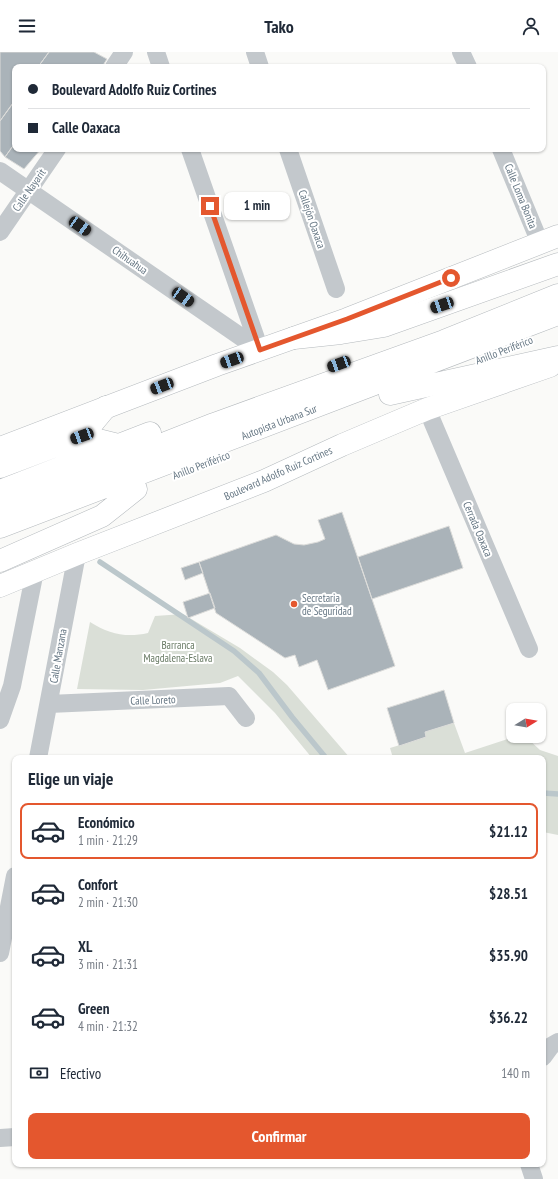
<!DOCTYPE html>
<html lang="es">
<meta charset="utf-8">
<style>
body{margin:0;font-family:"PT Sans Narrow",sans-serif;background:#f6f6f7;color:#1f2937;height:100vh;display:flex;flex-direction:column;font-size:15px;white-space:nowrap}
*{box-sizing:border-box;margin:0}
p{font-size:13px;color:#747a83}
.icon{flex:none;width:22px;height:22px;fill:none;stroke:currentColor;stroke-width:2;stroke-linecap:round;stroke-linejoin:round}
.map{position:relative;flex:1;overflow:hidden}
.details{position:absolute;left:12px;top:703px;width:534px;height:412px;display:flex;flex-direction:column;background:#fff;border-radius:8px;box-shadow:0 1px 3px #0004}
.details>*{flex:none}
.top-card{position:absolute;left:12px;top:12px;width:534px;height:88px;border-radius:8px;box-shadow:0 1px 3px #0004;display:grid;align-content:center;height:88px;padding:0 16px;background:#fff}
.needle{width:26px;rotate:79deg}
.fabs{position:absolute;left:506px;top:651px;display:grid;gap:8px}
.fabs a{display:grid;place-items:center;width:40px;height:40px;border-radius:8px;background:#fff;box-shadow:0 1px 3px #0004;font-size:20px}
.end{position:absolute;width:18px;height:18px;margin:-9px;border:5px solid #e4572e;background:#fff;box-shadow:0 0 0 2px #fff}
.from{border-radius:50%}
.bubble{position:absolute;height:28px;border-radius:8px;background:#fff;box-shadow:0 1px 3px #0004;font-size:13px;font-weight:700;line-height:28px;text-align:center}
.car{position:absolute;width:12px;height:24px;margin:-12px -6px;border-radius:5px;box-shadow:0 0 3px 1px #0007;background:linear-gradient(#222 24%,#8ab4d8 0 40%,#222 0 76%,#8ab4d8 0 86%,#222 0)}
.top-card b{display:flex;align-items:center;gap:14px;height:38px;font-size:15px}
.top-card b+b{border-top:1px solid #e0e1e3}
.top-card i{width:10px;height:10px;background:#1f2937}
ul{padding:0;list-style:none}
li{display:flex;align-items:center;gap:12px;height:56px;margin:0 8px 6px;padding:0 8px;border:2px solid transparent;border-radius:8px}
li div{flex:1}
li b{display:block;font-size:15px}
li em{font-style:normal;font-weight:700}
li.on{border-color:#e4572e}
li>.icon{width:36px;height:36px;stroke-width:1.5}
h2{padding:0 16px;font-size:18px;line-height:48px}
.pay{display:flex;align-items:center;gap:10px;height:44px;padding:0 16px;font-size:15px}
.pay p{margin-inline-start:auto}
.cta{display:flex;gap:8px;margin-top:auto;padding:8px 16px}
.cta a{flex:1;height:46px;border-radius:8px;background:#e4572e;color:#fff;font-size:16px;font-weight:700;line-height:46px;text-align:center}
header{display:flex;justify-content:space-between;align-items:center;height:52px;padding:0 16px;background:#fff;font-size:18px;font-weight:700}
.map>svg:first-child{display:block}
.green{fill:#dadfd7}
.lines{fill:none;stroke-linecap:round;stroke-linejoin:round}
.stream{stroke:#bbc7cb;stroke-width:5.5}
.building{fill:#aab3b9;stroke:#dcdcda}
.major-casing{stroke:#b5babe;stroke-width:23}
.highway-casing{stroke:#b4b9bd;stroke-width:23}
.minor{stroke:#c3c8cc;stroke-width:18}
.major{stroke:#fff;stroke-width:22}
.highway{stroke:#fff;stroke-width:22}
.route{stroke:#e4572e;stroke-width:5}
.poi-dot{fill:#e4572e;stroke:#fff;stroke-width:1.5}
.labels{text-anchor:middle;stroke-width:4;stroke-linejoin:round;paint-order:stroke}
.street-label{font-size:11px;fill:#657683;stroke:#fff}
.poi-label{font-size:11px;fill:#657683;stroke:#fff;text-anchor:start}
.park-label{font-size:11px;fill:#687a64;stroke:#fff}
</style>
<header><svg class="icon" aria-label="menu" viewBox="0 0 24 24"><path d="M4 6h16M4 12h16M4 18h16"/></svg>Tako<svg class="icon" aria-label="person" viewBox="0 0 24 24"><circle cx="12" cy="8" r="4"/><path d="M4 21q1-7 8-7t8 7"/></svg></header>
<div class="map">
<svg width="558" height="1127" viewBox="0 0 558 1127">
<rect width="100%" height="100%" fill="#fafaf8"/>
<path class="green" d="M183,562l57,34 33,24 14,13 63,73h-38l-37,-45 -37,-37 -18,7 -77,7 -66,-1 13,-67c19,12 36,16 58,11l7,-17z
M454,671l11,30 52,-17h8l15,14 18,6v79l-15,-3v-74h-150l-3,-10 36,-11 -1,-5z"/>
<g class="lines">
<path class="stream" d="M100,510l134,89 25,22 33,44 34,41
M543,741l15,1"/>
</g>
<path class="building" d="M0,0h49l-11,15h-23v33l-15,21z
M49,0h45l13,7 -5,8h-64z
M14,50l1,2v39l-10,14 -5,-6v-30z
M15,91v6h26l-17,20 -19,-12z
M342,460l53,154 -67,24 -11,-30 -18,7 -4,-12 -10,3 -69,-45 -17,-51 77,-27 18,9 10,1 14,-3 7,-3 -7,-19z
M449,474l14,42 -91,31 -14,-42z
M199,510l4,11 -18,7 -4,-12z
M210,541l5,15 -27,10 -5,-16z
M444,638l10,33 -29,9 1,5 -27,9 -12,-38z"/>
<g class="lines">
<defs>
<path id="major" d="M0,396l217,-83 130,-46 211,-83
M0,534l77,-32 187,-73 78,-36 85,-36 123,-43"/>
<path id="highway" d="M294,286l47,-5 43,-7 174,-62
M390,342l168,-37
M82,384l24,-29
M0,415l82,-31 36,9
M0,439l150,-58
M0,456l214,-84 230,-83 114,-46
M0,475l558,-213
M0,509l102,-45 34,-27"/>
</defs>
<use href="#major" class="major-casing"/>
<use href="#highway" class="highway-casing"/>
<path class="minor" d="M156,0l5,15
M255,0l5,15
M461,0l7,15
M114,15l10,-15
M190,97l70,201
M288,97l48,140
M501,97l39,94
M0,119l260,179
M0,180l57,-83
M427,357l102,240
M49,652l180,-8 17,22
M0,668l12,-34 23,-115
M38,706l39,-204
M0,901l15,-77
M543,1005l8,-11 7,-4
M0,1086l15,-1
M529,1112l5,15"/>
<use href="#major" class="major"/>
<use href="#highway" class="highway"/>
</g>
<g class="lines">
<path class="route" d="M210,154l50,144 87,-31 104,-41"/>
</g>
<circle class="poi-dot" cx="294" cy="552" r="4"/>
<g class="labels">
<g class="street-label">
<text transform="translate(29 138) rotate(-55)" y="4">Calle Nayarit</text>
<text transform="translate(521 144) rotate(68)" y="4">Calle Loma Bonita</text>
<text transform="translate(312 167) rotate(71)" y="4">Callejón Oaxaca</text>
<text transform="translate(130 208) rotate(35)" y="4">Chihuahua</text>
<text transform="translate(504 298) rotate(-21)" y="4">Anillo Periférico</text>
<text transform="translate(279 370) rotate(-21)" y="4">Autopista Urbana Sur</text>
<text transform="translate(201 413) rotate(-21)" y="4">Anillo Periférico</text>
<text transform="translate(278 421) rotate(-24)" y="4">Boulevard Adolfo Ruiz Cortines</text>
<text transform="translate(478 477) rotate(67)" y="4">Cerrada Oaxaca</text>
<text transform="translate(58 604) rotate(-80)" y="4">Calle Manzana</text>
<text transform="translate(153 648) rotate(-2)" y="4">Calle Loreto</text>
</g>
<g class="poi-label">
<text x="302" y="550">Secretaria<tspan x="302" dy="13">de Seguridad</tspan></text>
</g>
<g class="park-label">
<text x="178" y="597">Barranca<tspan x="178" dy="13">Magdalena-Eslava</tspan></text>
</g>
</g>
</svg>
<div class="fabs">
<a><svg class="needle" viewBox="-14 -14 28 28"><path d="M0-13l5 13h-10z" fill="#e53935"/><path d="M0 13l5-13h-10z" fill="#747a83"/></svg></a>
</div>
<i class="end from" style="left:451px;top:226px"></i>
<i class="end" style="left:210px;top:154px"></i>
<div class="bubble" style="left:224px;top:140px;width:66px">1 min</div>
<i class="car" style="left:80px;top:174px;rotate:125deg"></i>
<i class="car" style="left:183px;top:245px;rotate:125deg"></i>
<i class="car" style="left:442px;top:253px;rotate:251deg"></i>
<i class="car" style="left:232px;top:308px;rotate:250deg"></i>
<i class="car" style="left:339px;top:312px;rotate:250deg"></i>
<i class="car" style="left:162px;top:334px;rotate:249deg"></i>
<i class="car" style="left:82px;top:384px;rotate:250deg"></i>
<div class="top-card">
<b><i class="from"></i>Boulevard Adolfo Ruiz Cortines</b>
<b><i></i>Calle Oaxaca</b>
</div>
<section class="details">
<h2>Elige un viaje</h2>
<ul>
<li class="on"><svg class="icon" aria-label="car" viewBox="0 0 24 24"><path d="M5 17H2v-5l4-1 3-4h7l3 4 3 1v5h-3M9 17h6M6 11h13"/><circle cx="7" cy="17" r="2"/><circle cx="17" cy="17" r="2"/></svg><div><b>Económico</b><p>1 min · 21:29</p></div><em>$21.12</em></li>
<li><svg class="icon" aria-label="car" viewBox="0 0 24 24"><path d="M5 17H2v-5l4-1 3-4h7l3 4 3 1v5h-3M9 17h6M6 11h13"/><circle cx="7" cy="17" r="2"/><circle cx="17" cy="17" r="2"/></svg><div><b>Confort</b><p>2 min · 21:30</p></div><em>$28.51</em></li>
<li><svg class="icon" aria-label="car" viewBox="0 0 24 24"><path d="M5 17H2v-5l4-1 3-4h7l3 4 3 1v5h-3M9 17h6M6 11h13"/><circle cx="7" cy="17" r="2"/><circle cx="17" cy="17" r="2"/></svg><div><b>XL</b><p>3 min · 21:31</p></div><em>$35.90</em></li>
<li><svg class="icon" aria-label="car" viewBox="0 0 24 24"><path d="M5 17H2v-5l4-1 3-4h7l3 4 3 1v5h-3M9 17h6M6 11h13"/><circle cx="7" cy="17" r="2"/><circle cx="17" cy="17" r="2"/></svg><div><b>Green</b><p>4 min · 21:32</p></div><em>$36.22</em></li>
</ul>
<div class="pay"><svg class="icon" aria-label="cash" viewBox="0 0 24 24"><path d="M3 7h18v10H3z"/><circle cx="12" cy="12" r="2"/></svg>Efectivo<p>140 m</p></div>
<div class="cta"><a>Confirmar</a></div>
</section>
</div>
